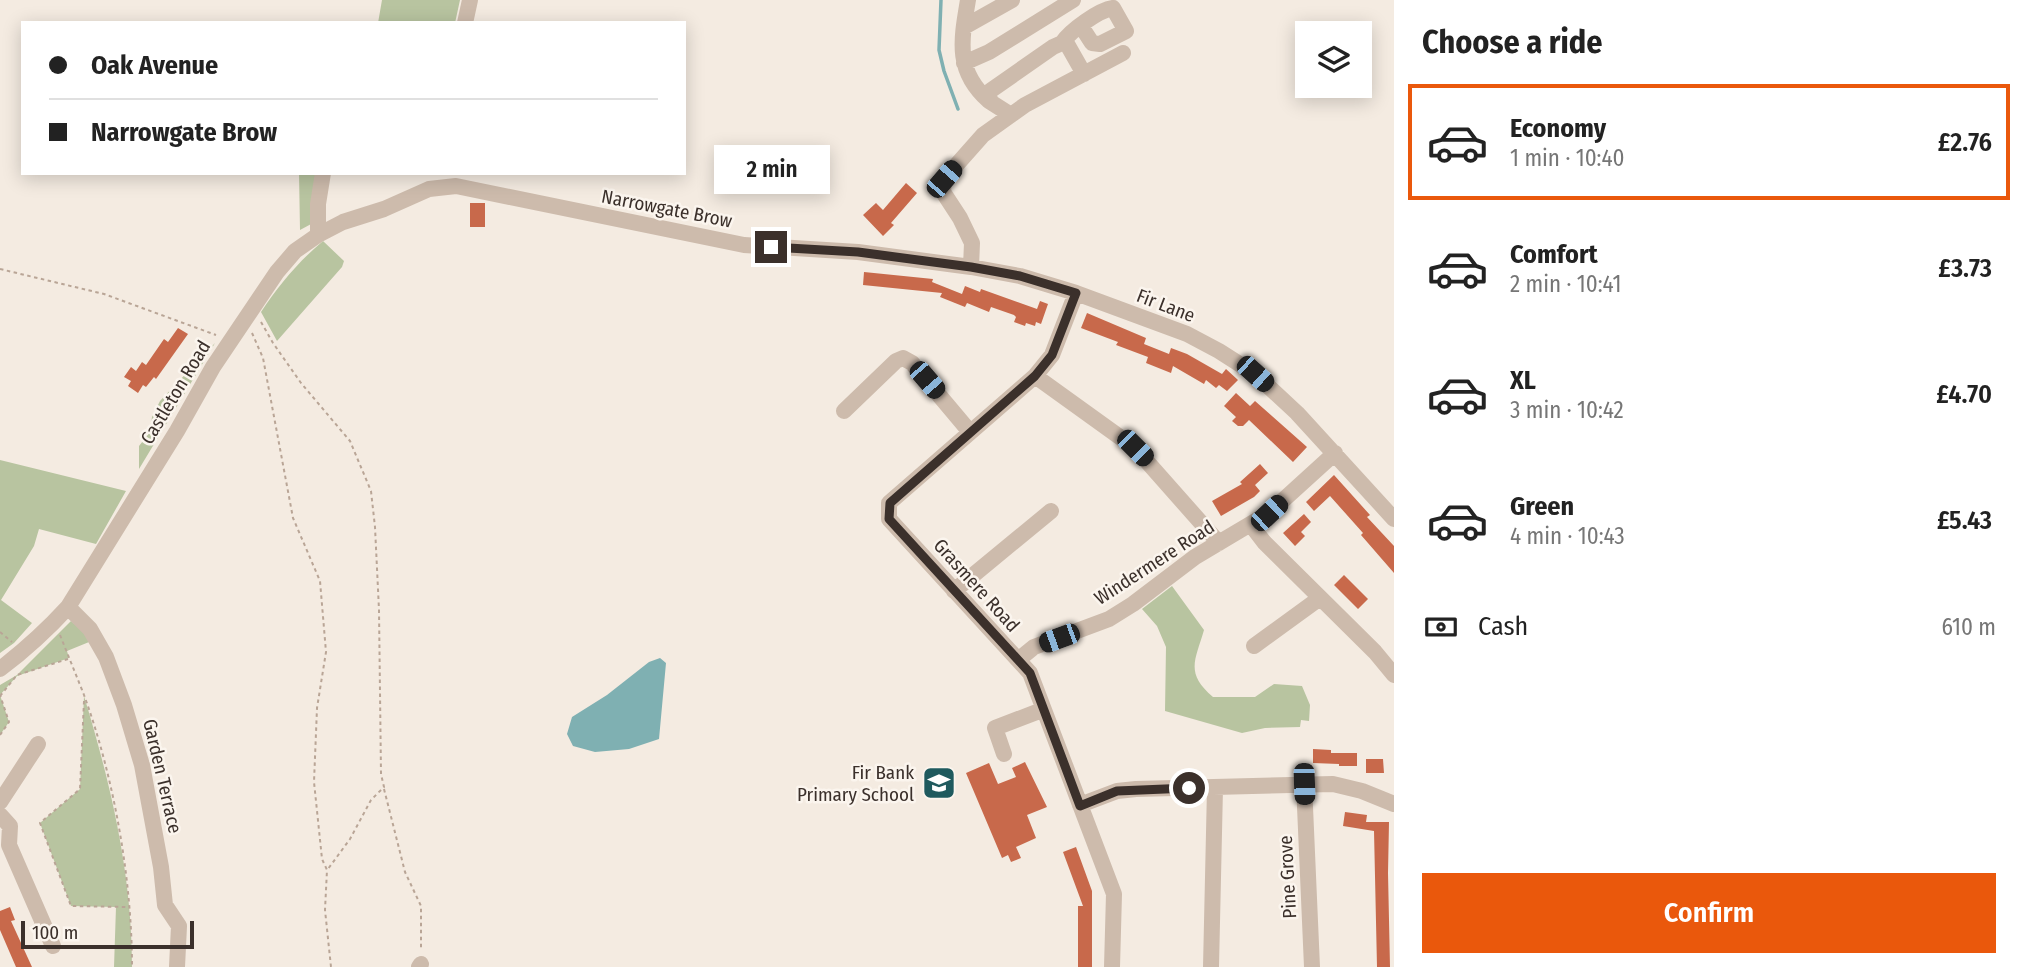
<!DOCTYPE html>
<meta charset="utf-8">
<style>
body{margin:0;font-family:"Fira Sans Condensed",sans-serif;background:#f6f6f6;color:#222;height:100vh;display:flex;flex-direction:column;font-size:26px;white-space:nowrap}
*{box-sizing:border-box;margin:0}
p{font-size:23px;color:#767676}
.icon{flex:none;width:38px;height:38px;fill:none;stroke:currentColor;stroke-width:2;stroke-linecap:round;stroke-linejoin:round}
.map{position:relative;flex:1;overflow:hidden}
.details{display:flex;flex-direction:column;background:#fff;width:630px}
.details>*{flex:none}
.hud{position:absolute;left:21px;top:21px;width:665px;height:154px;border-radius:0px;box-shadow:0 4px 18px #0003;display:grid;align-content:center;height:154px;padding:0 28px;background:#fff}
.tools{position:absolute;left:1295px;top:21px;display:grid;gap:14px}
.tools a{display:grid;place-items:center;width:77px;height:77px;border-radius:0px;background:#fff;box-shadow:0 4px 18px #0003;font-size:35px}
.scale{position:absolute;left:21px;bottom:18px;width:173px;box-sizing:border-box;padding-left:7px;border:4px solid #3b302b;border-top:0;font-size:19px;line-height:24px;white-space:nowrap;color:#3b302b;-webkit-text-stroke:5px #fbf5ee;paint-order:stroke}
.end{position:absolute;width:32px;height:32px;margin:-16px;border:9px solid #3b302b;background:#fff;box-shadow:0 0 0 4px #fff}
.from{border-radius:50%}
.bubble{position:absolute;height:49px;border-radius:0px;background:#fff;box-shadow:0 4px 18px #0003;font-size:23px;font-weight:600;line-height:49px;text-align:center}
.car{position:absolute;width:21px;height:42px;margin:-21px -10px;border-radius:9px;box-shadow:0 0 5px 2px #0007;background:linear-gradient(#222 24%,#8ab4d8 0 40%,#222 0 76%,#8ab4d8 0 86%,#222 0)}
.hud b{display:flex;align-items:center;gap:24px;height:66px;font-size:26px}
.hud b+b{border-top:2px solid #e0e0e0}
.hud i{width:18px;height:18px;background:#222}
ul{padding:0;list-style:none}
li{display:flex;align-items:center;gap:21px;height:116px;margin:0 14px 10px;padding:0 14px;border:4px solid transparent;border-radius:0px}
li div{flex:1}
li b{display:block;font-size:26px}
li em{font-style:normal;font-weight:600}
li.selected{border-color:#ea580c}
li>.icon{width:63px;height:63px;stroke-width:1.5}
h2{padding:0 28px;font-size:32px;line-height:84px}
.pay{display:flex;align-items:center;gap:18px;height:77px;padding:0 28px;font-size:26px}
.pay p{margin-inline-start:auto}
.button{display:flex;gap:14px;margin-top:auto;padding:14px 28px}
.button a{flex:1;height:80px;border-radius:0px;background:#ea580c;color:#fff;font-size:28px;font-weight:600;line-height:80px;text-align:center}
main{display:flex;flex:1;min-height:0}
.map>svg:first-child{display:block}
.green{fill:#b8c4a0}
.water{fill:#7fb0b2}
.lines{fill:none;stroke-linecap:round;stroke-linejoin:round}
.stream{stroke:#7fb0b2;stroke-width:3.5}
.building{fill:#c8694b}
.path{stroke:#b9a596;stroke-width:2;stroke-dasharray:3.5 3.5;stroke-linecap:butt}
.minor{stroke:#cdbbac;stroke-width:16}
.route{stroke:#3b302b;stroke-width:9}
.labels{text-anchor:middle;stroke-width:5;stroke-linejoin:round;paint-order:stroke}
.street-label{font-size:19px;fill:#3b302b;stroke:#fbf5ee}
.poi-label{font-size:19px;fill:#3b302b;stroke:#fbf5ee;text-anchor:end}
</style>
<main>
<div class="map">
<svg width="1394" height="967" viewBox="0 0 1394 967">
<rect width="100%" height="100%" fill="#f4ebe1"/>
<path class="green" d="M382,0h78l-5,23h-77z
M299,173h22l-8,50 -13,7z
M323,241l21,20 -2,6 -65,74 -16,-29c18,-27 37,-50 62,-71z
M215,343l-76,126v-23l11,-14 2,-15 8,-16z
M0,460l126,31 -30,53 -57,-15 -5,17 -33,54 31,23 -18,20 -14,10z
M1172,586l32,44c-9,31 -19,43 9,67h42l19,-13 28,2 8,19 -1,16 -8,-1 -1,7 -35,1 -23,5 -77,-22 1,-64 -9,-21 -15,-17z
M71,621l23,19 -27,11 2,7 -52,18 -17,19 9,27 -9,13v-50l17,-10z
M84,696c27,89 48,178 48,271h-18l2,-60 -45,-1 -31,-83 40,-34z"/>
<path class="water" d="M660,658l6,5 -7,76 -30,10 -34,3 -22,-6 -6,-12 5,-17 35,-22 42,-33z"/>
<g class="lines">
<path class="stream" d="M941,0l-2,50 5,21 14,38"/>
</g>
<path class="building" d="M906,183l11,10 -26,30 3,2 -11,11 -20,-21 13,-12 7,7z
M470,203h15v24h-15z
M864,272l69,7 -1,3 30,12 3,-8 15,6 1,-3 56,20 3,-8 8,3 -7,20 -5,-2 -1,4 -9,-3 -1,3 -11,-4 2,-5 -2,-2 -23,-8 -2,5 -22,-9 -2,4 -25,-10 2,-4 -79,-8z
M1087,313l59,25 -2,6 25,10 2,-6 16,6 35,20 4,-5 12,11 -11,11 -8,-6 -3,3 -10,-8 -2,4 -31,-18 -2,7 -25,-10 2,-6 -32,-12 2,-3 -37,-14z
M178,328l10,6 -32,45 -2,-2 -8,10 -3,-2 -5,8 -10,-7 3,-5 -7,-4 7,-10 5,4 6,-9 4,3 18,-26 4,3z
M1236,393l14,13 5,-5 52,46 -14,15 -44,-42 -6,6h-5l-6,-5 4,-4 -12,-11z
M1260,464l8,9 -13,12 5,6 -6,6 -33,19 -9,-15 30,-17 -2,-2z
M1334,475l36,40 -3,2 27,29v27l-33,-38 2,-2 -33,-37 -16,15 -8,-9z
M1304,514l7,8 -10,10 4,4 -10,10 -12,-13z
M1344,575l24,24 -10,10 -24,-24z
M1313,749l18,1v3h26v13h-18v-2l-26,-1z
M1366,759h17l1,14h-18z
M1025,762l22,45 -20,8 9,23 -20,9 5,11 -10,4 -3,-7 -6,3 -36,-85 23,-10 9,21 18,-7 -4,-9z
M1345,812l22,3 -1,7h23l-1,51 2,94h-13l-3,-136 -31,-5z
M1076,847l16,44v76h-14v-61h5l-20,-54z
M10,907l5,13 -4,1 21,46h-16l-16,-37v-19z"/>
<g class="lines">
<path class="path" d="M0,269l104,25 112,41
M261,322l12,21 28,40 49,58 21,50 4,36 4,83 2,164 3,13 -13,13 -21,39 -22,30
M252,333l11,25 30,160 27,63 6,71 -9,56 -3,74 8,77 5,11 -2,40 6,57
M0,632l12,10
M60,635c8,20 16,40 24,60 30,82 48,185 48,272
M0,696l17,-21 51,-16
M84,701l-4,88 -40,34 31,83 58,1
M0,735l9,-13 -9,-27
M384,789l21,83 16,34v43"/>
<path class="minor" d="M968,0c-7,41 -13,71 21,101
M465,23l5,-23
M964,27l48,-27
M1062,43c9,-13 37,-33 51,-35l13,23 -26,13 -8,-1 -11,-17
M964,63l25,-11 84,-52
M1011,115l-22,-14 1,-10 63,-44 9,-4 5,1 17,30
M318,235v-31l5,-31
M971,267l1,-24 -12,-25 -17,-26 1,-13 39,-44 42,-30 98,-52
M1076,293l-24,62 -17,21 -146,127v16l141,154 84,221 -2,73
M1035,376l100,72 84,95
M844,411l52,-50 7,-3 9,5 58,69
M1251,525l13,17 111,110 19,23
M954,591l97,-80
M68,607l22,22 16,28 18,48 18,60 19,102 4,38 14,21 -2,41
M1254,646l66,-48
M1018,660l16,-13 75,-28 24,-15 62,-47 74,-44 66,-60
M0,669c25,-19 47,-39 68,-62l109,-176 36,-64 64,-95 18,-21 23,-16 25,-13 41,-13 45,-20 27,-3 288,59 114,7 113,15 49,9 56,17 111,41 32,17 36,23 42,39 97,106
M1004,754l-9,-26 47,-18
M1304,784l8,183
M0,802l38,-58
M1080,805l37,-14 19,-2 197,-5 29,7 32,13
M0,815l10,11 -1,19 44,101
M419,967l2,-3
M1211,967l4,-179"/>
</g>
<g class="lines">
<path class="route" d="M771,247l87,5 113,15 49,9 56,17 -24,62 -17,21 -145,127 -1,16 141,154 50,133 37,-15 72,-3"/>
</g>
<defs>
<symbol id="school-square" viewBox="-11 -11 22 22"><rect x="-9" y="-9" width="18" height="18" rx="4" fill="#1f5a5e" stroke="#fbf5ee"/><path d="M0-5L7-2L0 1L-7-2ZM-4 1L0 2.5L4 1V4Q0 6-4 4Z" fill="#fff"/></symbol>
</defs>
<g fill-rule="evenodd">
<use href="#school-square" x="920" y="764" width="38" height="38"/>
</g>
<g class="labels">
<g class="street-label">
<text transform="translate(667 208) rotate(11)" y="7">Narrowgate Brow</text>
<text transform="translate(1166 305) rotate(21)" y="7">Fir Lane</text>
<text transform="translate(175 392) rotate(-59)" y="7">Castleton Road</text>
<text transform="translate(1154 562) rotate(-33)" y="7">Windermere Road</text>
<text transform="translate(977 585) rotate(48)" y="7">Grasmere Road</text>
<text transform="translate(163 776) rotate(77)" y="7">Garden Terrace</text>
<text transform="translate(1287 877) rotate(-93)" y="7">Pine Grove</text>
</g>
<g class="poi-label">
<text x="914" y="779">Fir Bank<tspan x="914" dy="22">Primary School</tspan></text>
</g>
</g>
</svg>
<div class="tools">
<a><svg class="icon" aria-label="layers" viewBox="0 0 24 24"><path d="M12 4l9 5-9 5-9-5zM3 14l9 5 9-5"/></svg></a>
</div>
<div class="scale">100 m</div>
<i class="end from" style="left:1189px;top:788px"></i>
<i class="end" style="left:771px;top:247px"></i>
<div class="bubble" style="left:714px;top:145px;width:116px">2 min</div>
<i class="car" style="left:944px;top:179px;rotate:41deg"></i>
<i class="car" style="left:1255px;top:374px;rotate:132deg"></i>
<i class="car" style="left:927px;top:380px;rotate:139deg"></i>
<i class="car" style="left:1135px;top:448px;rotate:135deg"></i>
<i class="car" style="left:1269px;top:513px;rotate:47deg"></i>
<i class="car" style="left:1059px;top:638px;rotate:250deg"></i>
<i class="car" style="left:1304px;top:784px;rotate:178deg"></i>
<div class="hud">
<b><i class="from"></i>Oak Avenue</b>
<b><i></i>Narrowgate Brow</b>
</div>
</div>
<section class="details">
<h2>Choose a ride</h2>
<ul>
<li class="selected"><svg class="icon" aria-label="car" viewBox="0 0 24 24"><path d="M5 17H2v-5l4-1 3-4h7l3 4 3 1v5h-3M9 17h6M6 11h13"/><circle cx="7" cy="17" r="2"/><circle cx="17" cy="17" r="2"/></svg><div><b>Economy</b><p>1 min · 10:40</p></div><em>£2.76</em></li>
<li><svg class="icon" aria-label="car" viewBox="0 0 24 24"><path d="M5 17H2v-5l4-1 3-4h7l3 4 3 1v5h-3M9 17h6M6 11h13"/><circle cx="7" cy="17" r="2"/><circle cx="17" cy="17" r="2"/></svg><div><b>Comfort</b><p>2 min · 10:41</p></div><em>£3.73</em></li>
<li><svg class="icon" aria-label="car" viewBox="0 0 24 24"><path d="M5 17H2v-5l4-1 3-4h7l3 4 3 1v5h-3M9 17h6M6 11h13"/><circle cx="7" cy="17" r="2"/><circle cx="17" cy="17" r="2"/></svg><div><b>XL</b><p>3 min · 10:42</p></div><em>£4.70</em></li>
<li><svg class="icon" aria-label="car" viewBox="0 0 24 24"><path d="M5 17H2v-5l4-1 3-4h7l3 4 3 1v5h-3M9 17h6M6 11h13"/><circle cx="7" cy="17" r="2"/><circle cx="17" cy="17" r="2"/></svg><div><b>Green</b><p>4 min · 10:43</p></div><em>£5.43</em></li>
</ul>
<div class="pay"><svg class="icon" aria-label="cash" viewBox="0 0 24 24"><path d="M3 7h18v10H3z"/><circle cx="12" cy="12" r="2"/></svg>Cash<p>610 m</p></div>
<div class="button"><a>Confirm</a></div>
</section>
</main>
